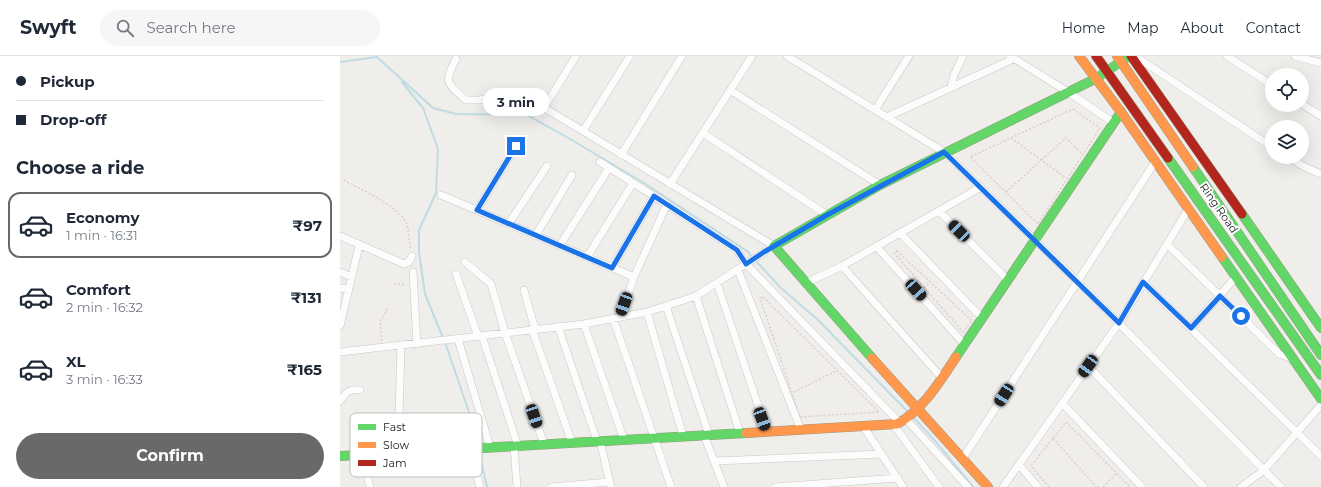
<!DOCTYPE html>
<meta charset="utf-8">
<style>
body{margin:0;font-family:Montserrat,sans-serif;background:#f6f6f7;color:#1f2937;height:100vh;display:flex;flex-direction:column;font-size:15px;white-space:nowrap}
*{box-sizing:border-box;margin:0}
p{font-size:13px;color:#747a83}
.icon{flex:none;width:22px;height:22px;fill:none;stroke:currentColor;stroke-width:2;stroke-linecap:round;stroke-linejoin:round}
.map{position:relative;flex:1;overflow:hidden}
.side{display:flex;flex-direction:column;background:#fff;width:340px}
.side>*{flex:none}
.top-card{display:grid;align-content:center;height:88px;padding:0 16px;background:#fff}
.controls{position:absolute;left:925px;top:12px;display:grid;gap:8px}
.controls a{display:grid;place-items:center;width:44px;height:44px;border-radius:50%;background:#fff;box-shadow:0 4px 16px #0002;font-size:20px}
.end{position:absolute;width:18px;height:18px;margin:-9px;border:5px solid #1a73e8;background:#fff;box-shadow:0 0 0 2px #fff}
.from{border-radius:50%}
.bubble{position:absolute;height:28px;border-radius:14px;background:#fff;box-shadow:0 4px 16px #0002;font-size:13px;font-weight:700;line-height:28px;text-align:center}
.car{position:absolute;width:12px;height:24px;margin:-12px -6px;border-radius:5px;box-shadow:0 0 3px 1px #0007;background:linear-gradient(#222 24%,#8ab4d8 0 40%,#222 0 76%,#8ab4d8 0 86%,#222 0)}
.top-card b{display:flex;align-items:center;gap:14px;height:38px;font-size:15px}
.top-card b+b{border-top:1px solid #e0e1e3}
.top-card i{width:10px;height:10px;background:#1f2937}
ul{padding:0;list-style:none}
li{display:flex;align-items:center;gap:12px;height:66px;margin:0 8px 6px;padding:0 8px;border:2px solid transparent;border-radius:12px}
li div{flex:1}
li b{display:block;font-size:15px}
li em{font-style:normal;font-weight:700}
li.selected{border-color:#6a6968}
li>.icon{width:36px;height:36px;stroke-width:1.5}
h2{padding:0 16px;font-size:18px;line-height:48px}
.action{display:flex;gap:8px;margin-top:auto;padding:8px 16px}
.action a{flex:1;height:46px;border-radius:24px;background:#6a6968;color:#fff;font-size:16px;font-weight:700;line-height:46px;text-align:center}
header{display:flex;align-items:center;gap:24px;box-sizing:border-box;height:56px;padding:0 20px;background:#fff;border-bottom:1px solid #e0e1e3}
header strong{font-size:19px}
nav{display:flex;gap:22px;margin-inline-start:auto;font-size:14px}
.search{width:280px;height:36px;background:#f6f6f7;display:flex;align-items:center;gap:10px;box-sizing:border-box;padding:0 14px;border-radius:22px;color:#747a83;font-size:15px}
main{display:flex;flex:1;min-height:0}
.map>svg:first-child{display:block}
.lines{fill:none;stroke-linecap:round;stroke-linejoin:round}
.stream{stroke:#bfdbe3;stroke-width:2}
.street-casing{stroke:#c9c8c7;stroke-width:8}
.fast-casing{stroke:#999a82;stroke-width:10}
.slow-casing{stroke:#999a82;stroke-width:10}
.jam-casing{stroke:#999a82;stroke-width:10}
.path{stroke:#dccecd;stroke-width:1.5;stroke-dasharray:2 2;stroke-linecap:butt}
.street{stroke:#fdfcfc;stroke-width:7}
.fast{stroke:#63d668;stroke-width:9}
.slow{stroke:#ff974d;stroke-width:9}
.jam{stroke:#b3261e;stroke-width:9}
.route{stroke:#1a73e8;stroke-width:5}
.labels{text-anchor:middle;stroke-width:4;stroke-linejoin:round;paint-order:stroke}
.street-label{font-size:11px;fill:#222;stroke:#fff}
.key{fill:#fff;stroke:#bdbdbd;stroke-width:1}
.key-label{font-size:11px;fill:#222}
</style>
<header>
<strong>Swyft</strong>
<div class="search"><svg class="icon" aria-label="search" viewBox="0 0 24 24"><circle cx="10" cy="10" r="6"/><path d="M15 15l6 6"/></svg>Search here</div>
<nav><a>Home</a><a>Map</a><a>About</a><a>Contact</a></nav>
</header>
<main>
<section class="side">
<div class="top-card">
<b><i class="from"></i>Pickup</b>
<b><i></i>Drop-off</b>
</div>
<h2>Choose a ride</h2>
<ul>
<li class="selected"><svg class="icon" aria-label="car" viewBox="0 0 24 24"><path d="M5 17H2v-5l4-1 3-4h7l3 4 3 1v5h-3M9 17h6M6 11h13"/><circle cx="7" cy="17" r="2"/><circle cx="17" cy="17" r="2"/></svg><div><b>Economy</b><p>1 min · 16:31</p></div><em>₹97</em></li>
<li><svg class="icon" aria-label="car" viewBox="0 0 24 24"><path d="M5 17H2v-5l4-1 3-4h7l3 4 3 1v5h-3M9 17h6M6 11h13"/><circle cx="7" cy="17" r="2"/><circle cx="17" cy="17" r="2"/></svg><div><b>Comfort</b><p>2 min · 16:32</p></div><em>₹131</em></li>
<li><svg class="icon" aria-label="car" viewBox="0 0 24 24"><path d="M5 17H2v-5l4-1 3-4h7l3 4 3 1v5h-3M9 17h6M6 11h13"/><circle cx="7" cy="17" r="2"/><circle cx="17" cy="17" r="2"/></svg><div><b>XL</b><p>3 min · 16:33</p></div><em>₹165</em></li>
</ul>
<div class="action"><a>Confirm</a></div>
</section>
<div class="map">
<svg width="981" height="431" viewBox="0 0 981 431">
<rect width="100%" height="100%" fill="#f0eeeb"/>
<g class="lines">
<path class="stream" d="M0,6l37,-5 56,51 23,6 71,1 43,24 74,44 103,68 6,7
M62,26l21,26 15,41 -2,44 -17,37v22l6,42 18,44
M416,205l25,27 37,32 91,93
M105,286l28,82 4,22
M573,361l23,25 37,45
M138,394l9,37"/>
<defs>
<path id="street" d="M447,0l157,96 133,129 204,206
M670,0l58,36 46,31
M795,0l137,91
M887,0l45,29
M955,0l26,7
M116,3c-12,23 -10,24 10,41h13l37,-6 22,10 236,142
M611,31l3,-12 9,-19
M390,34l150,95
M962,48l19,12
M204,52l32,-52
M535,54l34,-54
M547,61l126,-58
M243,75l47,-75
M363,77l124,82
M281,99l61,-99
M948,101l15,9 18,8
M260,106l54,34 83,54 9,14 154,159
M330,128l82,-128
M101,139l193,82
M137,154l39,-64
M599,155l69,69
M169,167l38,-57
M560,177l82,85
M196,179l36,-60
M0,180l64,28 5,-2 3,-6
M827,188l105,103 7,7 14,5
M220,189l49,-77
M536,190l89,99
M247,201l46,-74
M125,206l26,22 14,49 39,111
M502,210l100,112
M272,212l42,-72
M398,214l63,160
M0,216l11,5
M73,216l4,72
M116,218l22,62
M468,226l34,-16 139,-79
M803,226l178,174
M377,227l50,149
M0,232l8,1
M184,234l11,39
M356,240l44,137
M326,250l43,129
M307,256l36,124
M280,261l14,-40 33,-73
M273,262l58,169
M244,268l40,116
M0,270l19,-80
M218,270l39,115
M851,272l45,-51
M192,273l40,114
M142,280l36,110
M118,283l32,108
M0,296l244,-28 63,-12 49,-16 78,-50
M748,310l116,121
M0,345c6,-9 9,-12 20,-11
M722,347l80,84
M566,363l62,68
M553,368l46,63
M523,370l40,61
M364,379l20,52
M260,385l11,46
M174,390l3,41
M129,393l11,38
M58,397l3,-108
M22,399l8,32
M623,402l192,-296
M374,405l168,-7
M679,409l19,22
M211,431l58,-5
M435,431l123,-9
M663,431l116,-164 70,-115
M901,431l23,-17 57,-65"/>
<path id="fast" d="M828,102l153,217
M853,111l128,188
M902,158l79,114
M882,201l99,142
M616,301l165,-245
M532,302l-98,-112 106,-61 217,-107 32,-22
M0,400l406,-23"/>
<path id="slow" d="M739,0l42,56 101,145
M777,0l76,111
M532,302l116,129
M406,377l151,-9c26,-14 43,-43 59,-67"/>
<path id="jam" d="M756,0l72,102
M791,0l111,158"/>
</defs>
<use href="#street" class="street-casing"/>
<use href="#fast" class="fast-casing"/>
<use href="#slow" class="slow-casing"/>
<use href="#jam" class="jam-casing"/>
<path class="path" d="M733,53l27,19 -62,96 -68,-67z
M671,82l55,40
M4,124c18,10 52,25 62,42 3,6 3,20 5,28
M666,136l60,-54 17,17
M557,195l75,70 -9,11 -69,-79z
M54,228l12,1
M584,232l6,-6
M423,241l116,115 -79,5 -40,-119z
M42,285l-2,-19 7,-13
M454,336l42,-21
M713,382l43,49
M709,431l-18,-21 35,-44 64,65
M757,431h4
M763,431l14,-14"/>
<use href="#street" class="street"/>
<use href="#fast" class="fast"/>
<use href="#slow" class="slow"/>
<use href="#jam" class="jam"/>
</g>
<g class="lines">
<path class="route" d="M176,90l-39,64 135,58 42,-72 83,54 9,14 18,-12 63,-37 117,-63 175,171 24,-41 48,46 29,-32 21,20"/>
</g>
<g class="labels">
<g class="street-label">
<text transform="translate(879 152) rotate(55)" y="4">Ring Road</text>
</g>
</g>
<rect x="10" y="357" width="132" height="64" rx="6" class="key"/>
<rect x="18" y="368" width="18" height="6" fill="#63d668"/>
<rect x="18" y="386" width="18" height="6" fill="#ff974d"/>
<rect x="18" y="404" width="18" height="6" fill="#b3261e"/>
<g class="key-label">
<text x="43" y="375">Fast</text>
<text x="43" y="393">Slow</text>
<text x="43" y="411">Jam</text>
</g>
</svg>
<div class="controls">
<a><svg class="icon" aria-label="locate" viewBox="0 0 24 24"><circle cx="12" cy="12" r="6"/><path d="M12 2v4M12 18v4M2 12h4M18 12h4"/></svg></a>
<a><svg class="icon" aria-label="layers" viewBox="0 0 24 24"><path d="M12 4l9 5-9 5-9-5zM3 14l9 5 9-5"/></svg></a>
</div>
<i class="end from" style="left:901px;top:260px"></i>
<i class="end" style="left:176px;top:90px"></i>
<div class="bubble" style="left:143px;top:32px;width:66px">3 min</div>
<i class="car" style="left:619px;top:175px;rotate:315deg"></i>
<i class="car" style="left:576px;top:234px;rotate:138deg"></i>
<i class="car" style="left:284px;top:248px;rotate:200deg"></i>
<i class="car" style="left:748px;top:310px;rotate:215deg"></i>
<i class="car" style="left:664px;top:339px;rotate:213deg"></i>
<i class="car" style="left:194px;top:360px;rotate:161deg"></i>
<i class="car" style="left:422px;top:363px;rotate:160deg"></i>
</div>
</main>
